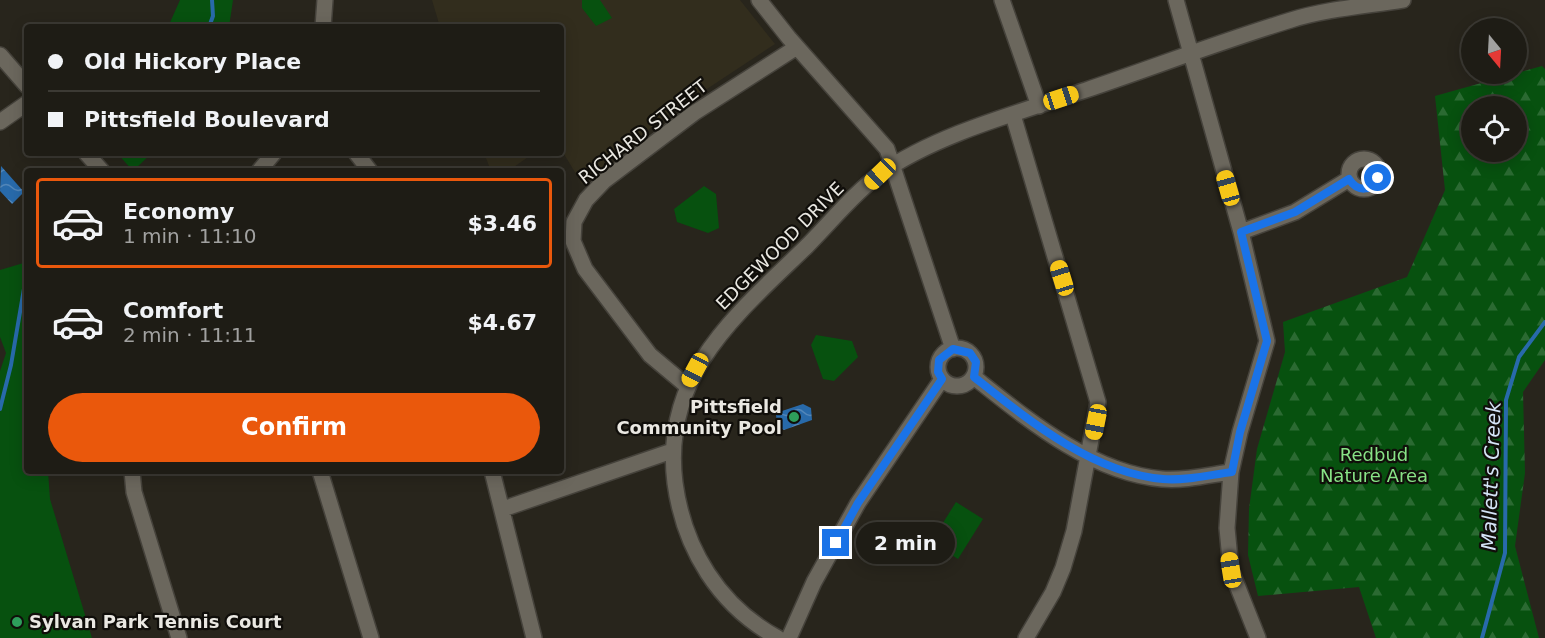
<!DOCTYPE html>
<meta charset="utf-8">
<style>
body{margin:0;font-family:"DejaVu Sans",sans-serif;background:#26251e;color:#f1f3f6;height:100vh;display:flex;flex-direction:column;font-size:22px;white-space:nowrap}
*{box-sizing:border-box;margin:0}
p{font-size:20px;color:#a1a1a0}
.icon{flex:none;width:33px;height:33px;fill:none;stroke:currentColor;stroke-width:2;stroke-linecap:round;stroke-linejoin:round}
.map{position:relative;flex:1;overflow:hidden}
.panel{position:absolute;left:24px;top:168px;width:540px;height:306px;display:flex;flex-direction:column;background:#1e1c15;border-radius:6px;box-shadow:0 3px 15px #0003,0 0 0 2px #3c3a34}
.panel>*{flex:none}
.banner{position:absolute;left:24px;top:24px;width:540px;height:132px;border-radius:6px;box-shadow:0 3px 15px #0003,0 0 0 2px #3c3a34;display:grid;align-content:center;height:132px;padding:0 24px;background:#1e1c15}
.needle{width:39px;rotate:162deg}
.controls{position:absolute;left:1461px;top:18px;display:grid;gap:12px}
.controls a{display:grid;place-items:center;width:66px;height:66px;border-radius:50%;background:#1e1c15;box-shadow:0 3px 15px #0003,0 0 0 2px #3c3a34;font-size:30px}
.end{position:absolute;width:27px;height:27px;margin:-14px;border:8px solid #1a73e8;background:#fff;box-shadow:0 0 0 3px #fff}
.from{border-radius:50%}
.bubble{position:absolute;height:42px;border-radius:21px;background:#1e1c15;box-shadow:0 3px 15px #0003,0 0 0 2px #3c3a34;font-size:20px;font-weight:800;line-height:42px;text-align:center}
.car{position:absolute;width:18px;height:36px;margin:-18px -9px;border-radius:8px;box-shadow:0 0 4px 2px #0007;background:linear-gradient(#f5c518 24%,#345 0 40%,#f5c518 0 76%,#345 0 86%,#f5c518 0)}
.banner b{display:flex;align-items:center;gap:21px;height:57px;font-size:22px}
.banner b+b{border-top:2px solid #3c3a34}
.banner i{width:15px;height:15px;background:#f1f3f6}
ul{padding:10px 0 0;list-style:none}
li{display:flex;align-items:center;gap:18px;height:90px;margin:0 12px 9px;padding:0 12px;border:3px solid transparent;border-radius:6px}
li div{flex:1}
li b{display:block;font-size:22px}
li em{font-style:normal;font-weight:800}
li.active{border-color:#ea580c}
li>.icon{width:54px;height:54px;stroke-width:1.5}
.button{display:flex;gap:12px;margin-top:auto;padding:12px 24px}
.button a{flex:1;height:69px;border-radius:36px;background:#ea580c;color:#fff;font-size:24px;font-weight:800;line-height:69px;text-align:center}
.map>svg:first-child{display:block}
.built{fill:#322d1d}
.green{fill:#07510f}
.forest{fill:url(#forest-firs);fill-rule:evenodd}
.water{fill:url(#water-waves)}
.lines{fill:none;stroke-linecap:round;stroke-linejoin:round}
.stream{stroke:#286aaa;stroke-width:4}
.minor-casing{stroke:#45423b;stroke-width:18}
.minor{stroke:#6b675d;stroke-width:15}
.route{stroke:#1a73e8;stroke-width:8}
.leisure-dot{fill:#2e9e5b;stroke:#100e0a;stroke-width:2}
.labels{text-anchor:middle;stroke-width:4.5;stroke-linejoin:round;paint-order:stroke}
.street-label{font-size:18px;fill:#eae8e2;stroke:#100e0a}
.poi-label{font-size:18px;font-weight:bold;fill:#eae8e2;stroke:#100e0a;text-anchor:end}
.park-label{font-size:18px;fill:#88e286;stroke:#100e0a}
.water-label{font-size:20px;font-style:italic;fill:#d5e5f7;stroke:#100e0a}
</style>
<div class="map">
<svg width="1545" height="638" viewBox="0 0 1545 638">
<defs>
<pattern id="forest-firs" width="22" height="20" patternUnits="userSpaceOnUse" patternTransform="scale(1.5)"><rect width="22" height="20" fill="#07510f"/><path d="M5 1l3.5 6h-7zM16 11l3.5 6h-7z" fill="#2b6a32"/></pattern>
<pattern id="water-waves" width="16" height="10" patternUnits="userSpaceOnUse" patternTransform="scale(1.5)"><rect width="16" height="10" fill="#286aaa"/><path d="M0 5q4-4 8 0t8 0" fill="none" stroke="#5286b9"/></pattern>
</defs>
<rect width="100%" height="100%" fill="#28251c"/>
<path class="built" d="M432,0h308l35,44 -112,74 -81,66 -21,-35v-122h-121z
M484,153h50l-26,18h-17z"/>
<path class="green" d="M180,0h53l-4,27h-61z
M582,0h18l12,18 -16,8 -14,-18z
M117,153h35l-19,18z
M704,186l12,8 3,34 -11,5 -31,-11 -3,-13z
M27,262v209h21l2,28 42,139h-92v-267l6,-18 -6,-16v-67z
M816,335l36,6 6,16 -24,24 -11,-2 -12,-34z
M956,502l27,17 -25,40 -27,-17z"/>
<path class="forest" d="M1542,66l3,3v291l-22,32 2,81 -10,73 24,92h-163l-17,-51 -101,9 -10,-41 1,-46 8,-60 28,-97 -2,-30 124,-45 38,-87 -10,-94zM1472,106h44v46h-44z"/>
<path class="water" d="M1,166l23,26 -12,12 -12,-13z
M803,404l8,4 1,12 -28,10 -7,-4 -1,-13z"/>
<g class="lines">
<path class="stream" d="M209,27l4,-11 -1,-16
M124,156l2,-3
M0,409l11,-44 16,-94
M1482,638l23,-85 1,-153 13,-43 26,-35"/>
<defs>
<path id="minor" d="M759,0l30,38 98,111 66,200
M1002,0l37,106
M1176,0l65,232 26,109 -27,91 -9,40 -4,56 4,42 27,68
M323,27l2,-27
M0,55l27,31
M1013,115l85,287 -24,129 -11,37 -10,24 -27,46
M0,122l27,-19
M86,153l16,18
M356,153l14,18
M1349 174a15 15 0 1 1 30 0a15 15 0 1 1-30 0Z
M259,171l15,-18
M1241,232l54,-20 54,-33
M938 367a19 19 0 1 1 38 0a19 19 0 1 1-38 0Z
M974,377c53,42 117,96 188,102 23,2 47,-4 69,-7
M687,386l-37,-31 -65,-86 -12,-28 1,-19 12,-22 18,-19 90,-68 103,-66
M132,471l2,21 45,146
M320,471l51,167
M492,471l42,167
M503,509l169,-58
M778,638c-59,-32 -94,-89 -103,-155 -14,-109 62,-169 132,-237 23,-23 48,-54 73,-72 56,-40 141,-62 206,-84 68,-23 136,-49 205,-70 35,-11 75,-14 112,-20
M789,638l25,-56 44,-79 84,-124"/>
</defs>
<use href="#minor" class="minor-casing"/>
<use href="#minor" class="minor"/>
</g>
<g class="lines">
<path class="route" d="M836,543l22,-40 84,-124 -4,-7 1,-12 14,-11 17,4 6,9 -2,15c53,42 118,96 189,102 22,2 46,-4 69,-7l8,-40 27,-91 -26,-109 54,-20 54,-33c8,13 23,13 29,-1"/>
</g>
<g class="leisure-dot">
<circle cx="794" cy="417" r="6"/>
<circle cx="17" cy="622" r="6"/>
</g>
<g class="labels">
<g class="street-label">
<text transform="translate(643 132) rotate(-38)" y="6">RICHARD STREET</text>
<text transform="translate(780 246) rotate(-45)" y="6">EDGEWOOD DRIVE</text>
</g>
<g class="poi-label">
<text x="782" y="413">Pittsfield<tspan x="782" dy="21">Community Pool</tspan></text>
<text x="29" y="628" text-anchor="start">Sylvan Park Tennis Court</text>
</g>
<g class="park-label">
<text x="1374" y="461">Redbud<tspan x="1374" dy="21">Nature Area</tspan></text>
</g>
<g class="water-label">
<text transform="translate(1491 476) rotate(-88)" y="7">Mallett's Creek</text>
</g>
</g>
</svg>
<div class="controls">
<a><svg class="needle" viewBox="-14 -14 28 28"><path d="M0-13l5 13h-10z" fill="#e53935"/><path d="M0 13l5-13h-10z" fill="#a1a1a0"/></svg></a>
<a><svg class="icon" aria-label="locate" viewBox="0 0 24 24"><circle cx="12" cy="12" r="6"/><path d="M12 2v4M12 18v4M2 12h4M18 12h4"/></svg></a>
</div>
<i class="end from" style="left:1378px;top:178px"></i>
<i class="end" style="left:836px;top:543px"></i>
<div class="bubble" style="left:856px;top:522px;width:99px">2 min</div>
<i class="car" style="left:1061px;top:98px;rotate:72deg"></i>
<i class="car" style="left:880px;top:174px;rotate:226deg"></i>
<i class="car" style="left:1228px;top:188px;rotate:344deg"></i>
<i class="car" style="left:1062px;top:278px;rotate:343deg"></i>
<i class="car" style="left:695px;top:370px;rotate:208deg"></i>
<i class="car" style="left:1096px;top:422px;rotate:191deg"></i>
<i class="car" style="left:1231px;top:570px;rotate:351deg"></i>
<div class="banner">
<b><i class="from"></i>Old Hickory Place</b>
<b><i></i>Pittsfield Boulevard</b>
</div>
<section class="panel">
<ul>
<li class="active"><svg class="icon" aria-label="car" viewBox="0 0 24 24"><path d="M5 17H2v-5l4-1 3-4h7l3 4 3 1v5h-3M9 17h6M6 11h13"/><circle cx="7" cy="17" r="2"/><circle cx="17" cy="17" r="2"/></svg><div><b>Economy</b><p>1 min · 11:10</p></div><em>$3.46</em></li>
<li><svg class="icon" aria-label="car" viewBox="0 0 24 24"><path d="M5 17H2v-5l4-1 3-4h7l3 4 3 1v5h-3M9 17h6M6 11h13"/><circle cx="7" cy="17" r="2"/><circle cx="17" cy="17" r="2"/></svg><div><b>Comfort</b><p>2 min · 11:11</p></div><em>$4.67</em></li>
</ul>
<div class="button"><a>Confirm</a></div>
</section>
</div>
